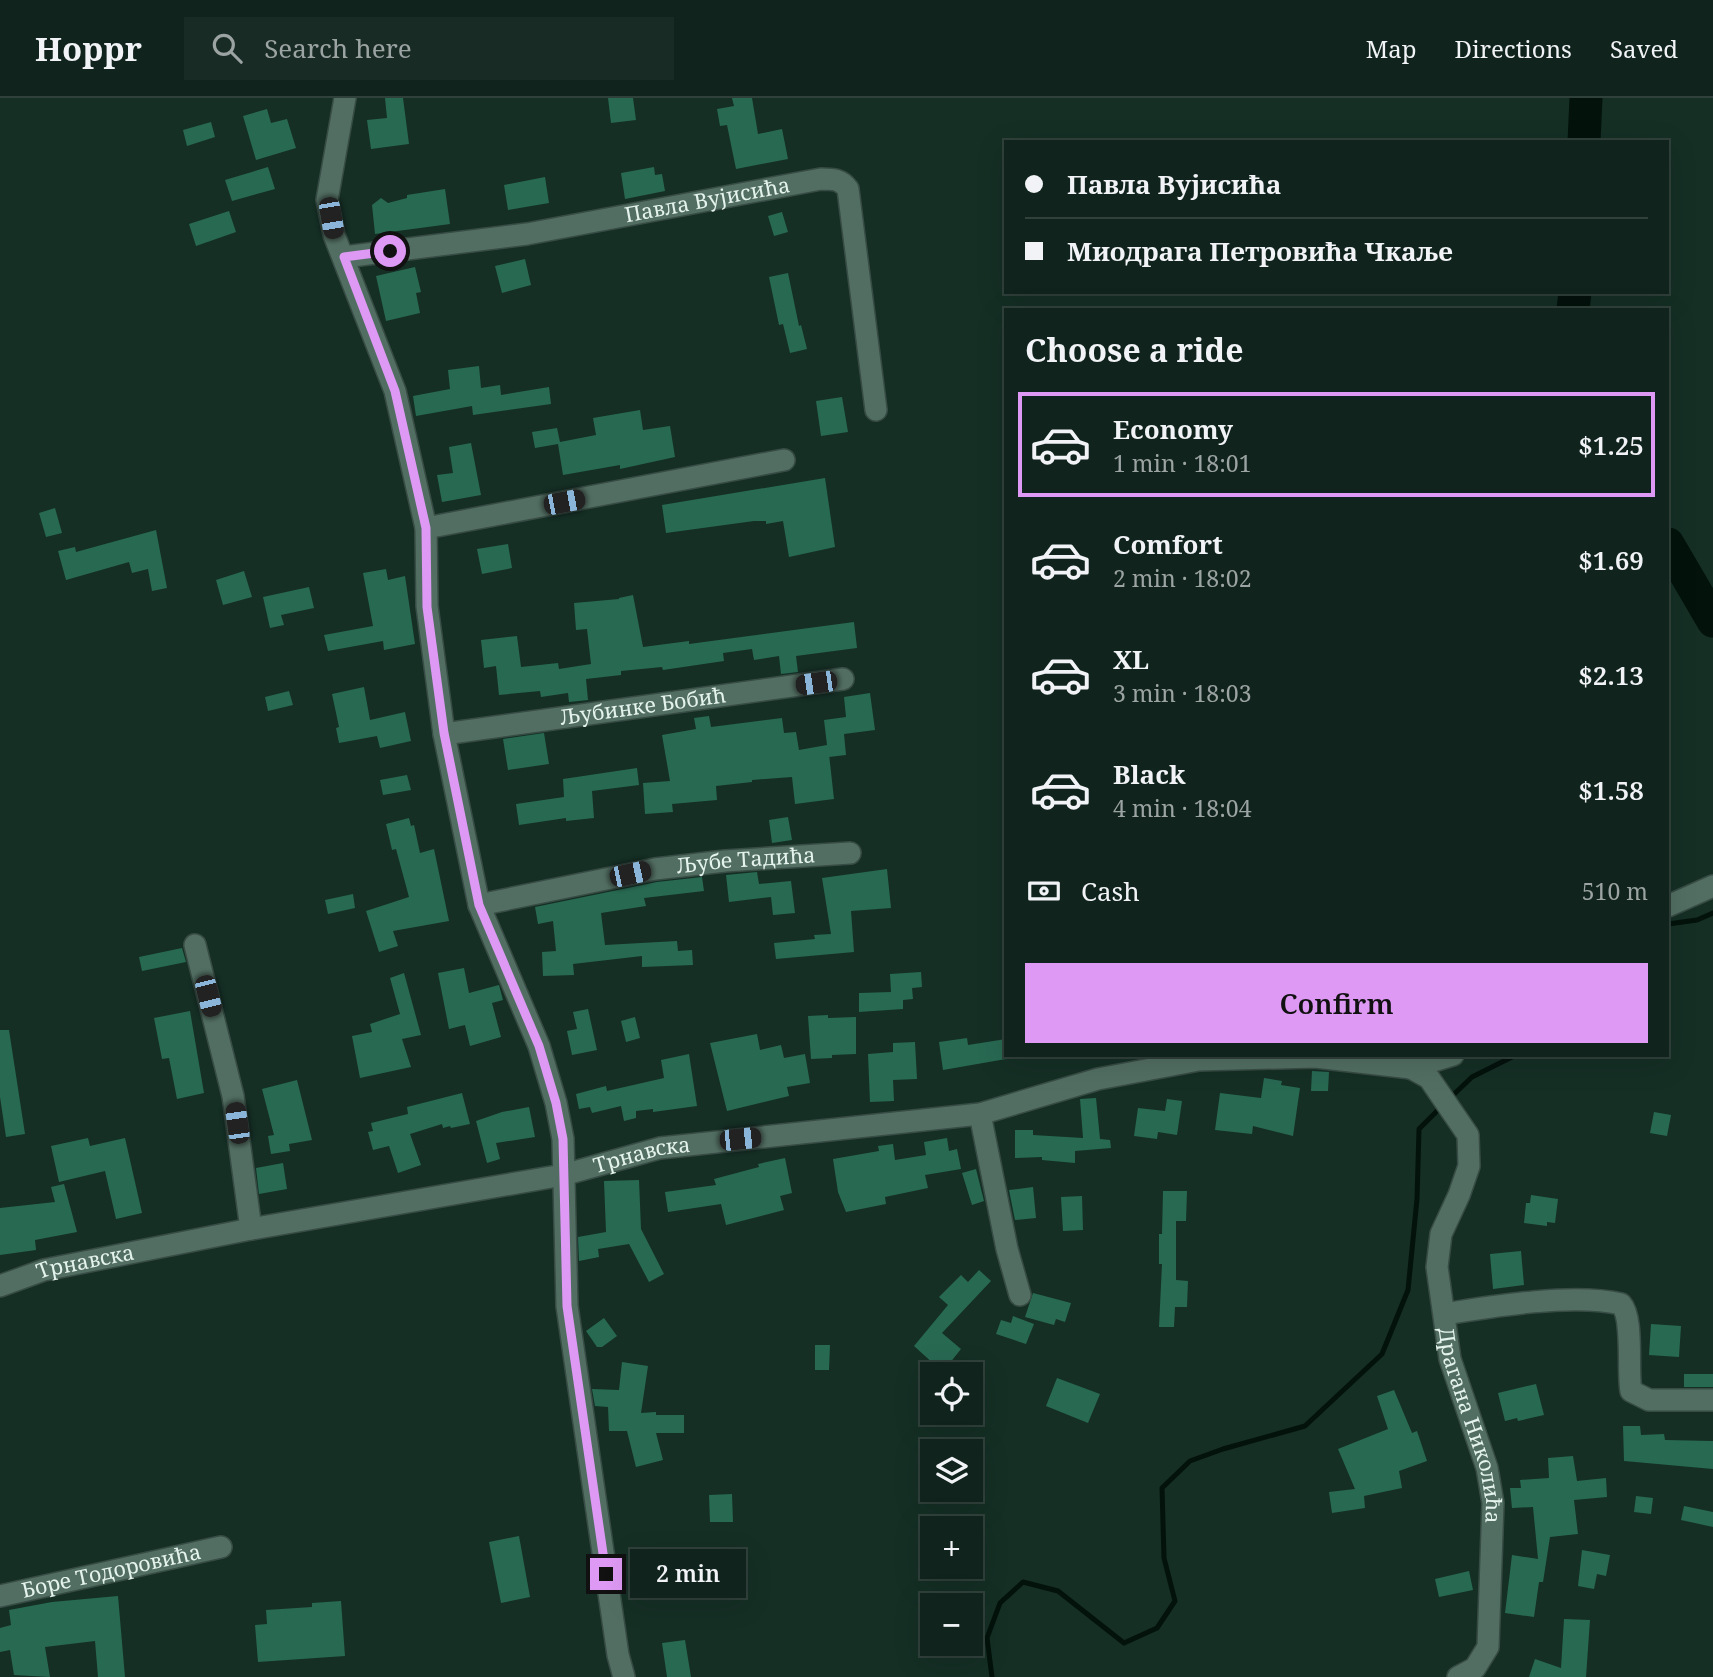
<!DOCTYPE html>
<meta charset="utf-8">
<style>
body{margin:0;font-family:"Noto Serif",serif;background:#192b25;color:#f1f3f6;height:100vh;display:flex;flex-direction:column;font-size:26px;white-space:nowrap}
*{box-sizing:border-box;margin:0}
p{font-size:23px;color:#9ca4a3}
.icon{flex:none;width:38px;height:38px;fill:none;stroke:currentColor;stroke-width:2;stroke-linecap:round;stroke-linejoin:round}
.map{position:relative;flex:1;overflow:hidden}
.drawer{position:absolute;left:1004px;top:210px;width:665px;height:749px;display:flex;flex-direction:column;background:#10231c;border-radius:0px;box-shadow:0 7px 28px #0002,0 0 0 2px #30403b}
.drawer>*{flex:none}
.banner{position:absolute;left:1004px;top:42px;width:665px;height:154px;border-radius:0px;box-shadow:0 7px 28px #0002,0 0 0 2px #30403b;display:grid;align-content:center;height:154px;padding:0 21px;background:#10231c}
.fabs{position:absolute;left:920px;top:1264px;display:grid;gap:14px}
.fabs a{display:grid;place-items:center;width:63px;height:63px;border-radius:0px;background:#10231c;box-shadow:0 7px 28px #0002,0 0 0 2px #30403b;font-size:35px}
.end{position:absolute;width:32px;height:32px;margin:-16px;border:9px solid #dd99f3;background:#111;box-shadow:0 0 0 4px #111}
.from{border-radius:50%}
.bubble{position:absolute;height:49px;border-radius:0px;background:#10231c;box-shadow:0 7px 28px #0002,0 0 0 2px #30403b;font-size:23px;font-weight:600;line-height:49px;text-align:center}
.car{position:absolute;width:21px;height:42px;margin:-21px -10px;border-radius:9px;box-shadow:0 0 5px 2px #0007;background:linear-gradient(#222 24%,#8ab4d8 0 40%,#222 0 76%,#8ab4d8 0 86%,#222 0)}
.banner b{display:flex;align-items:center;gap:24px;height:66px;font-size:26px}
.banner b+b{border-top:2px solid #30403b}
.banner i{width:18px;height:18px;background:#f1f3f6}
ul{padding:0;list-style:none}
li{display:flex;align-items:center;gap:21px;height:105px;margin:0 14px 10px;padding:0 7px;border:4px solid transparent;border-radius:0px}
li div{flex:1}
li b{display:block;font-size:26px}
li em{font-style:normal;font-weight:600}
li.selected{border-color:#dd99f3}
li>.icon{width:63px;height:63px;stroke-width:1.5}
h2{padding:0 21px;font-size:32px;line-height:84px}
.pay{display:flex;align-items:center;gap:18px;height:77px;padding:0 21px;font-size:26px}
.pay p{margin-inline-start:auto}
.cta{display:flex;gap:14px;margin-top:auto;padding:14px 21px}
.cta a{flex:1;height:80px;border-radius:0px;background:#dd99f3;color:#111;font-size:28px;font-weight:600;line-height:80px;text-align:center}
header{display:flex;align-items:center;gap:42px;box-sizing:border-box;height:98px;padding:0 35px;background:#10231c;border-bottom:2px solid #30403b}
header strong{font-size:33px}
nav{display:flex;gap:38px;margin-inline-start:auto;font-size:24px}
.search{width:490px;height:63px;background:#192b25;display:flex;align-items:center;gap:18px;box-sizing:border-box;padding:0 24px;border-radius:0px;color:#9ca4a3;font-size:26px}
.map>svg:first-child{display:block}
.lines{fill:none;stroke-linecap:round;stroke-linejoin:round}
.stream{stroke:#04120c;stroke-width:5}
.river{stroke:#04120c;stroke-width:33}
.building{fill:#286952}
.minor-casing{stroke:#374c44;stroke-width:24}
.minor{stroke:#526e62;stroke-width:21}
.route{stroke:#dd99f3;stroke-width:9}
.labels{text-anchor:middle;stroke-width:5;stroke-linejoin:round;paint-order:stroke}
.street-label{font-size:21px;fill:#e4f3ed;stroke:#0b251c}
</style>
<header>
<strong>Hoppr</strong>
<div class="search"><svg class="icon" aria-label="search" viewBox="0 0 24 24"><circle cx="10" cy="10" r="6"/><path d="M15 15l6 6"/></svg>Search here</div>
<nav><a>Map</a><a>Directions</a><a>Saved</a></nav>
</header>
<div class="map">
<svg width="1713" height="1579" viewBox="0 0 1713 1579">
<rect width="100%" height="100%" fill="#152f25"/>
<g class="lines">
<path class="stream" d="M1668,826l29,-4 16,-7
M1449,1001l23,-22 44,-22
M992,1579l-5,-39 13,-35 23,-21 35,9 66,52 33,-15 18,-27 -11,-43 -2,-70 28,-27 33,-12 82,-23 77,-72 26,-64 9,-91 2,-70 23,-23"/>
<path class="river" d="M1584,44l2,-44
M1573,212l2,-18
M1668,446l45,77"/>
</g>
<path class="building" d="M385,0h18l6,46 -38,5 -4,-29 20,-2z
M608,0h25l3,22 -25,3z
M732,0h20l6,36 24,-5 6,30 -52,10 -9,-44 -7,1 -3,-17 17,-3z
M267,11l4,14 16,-4 9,29 -40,12 -13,-44z
M211,24l4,15 -28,9 -4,-16z
M268,69l7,22 -43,12 -7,-21z
M654,69l1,8 7,-1 3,17 -40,8 -4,-26z
M545,79l4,26 -41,7 -4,-25z
M445,91l5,35 -75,10 -3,-29 9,-7 7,5 19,-5v-3z
M229,113l7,21 -40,14 -7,-22z
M782,114l6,20 -14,4 -6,-20z
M525,161l6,26 -29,8 -7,-27z
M415,169l6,25 -5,1 4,20 -34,8 -10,-45z
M788,175l11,53 2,-1 6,24 -17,4 -7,-29 -4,1 -10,-48z
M479,268l2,22 19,-3 1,10 48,-8 2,17 -78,11 -1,-9 -56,10 -3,-20 37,-7 -2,-19z
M842,299l6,35 -27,4 -5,-35z
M640,312l3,20 27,-4 5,31 -55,12v-4l-57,10 -5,-31 -23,4 -3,-16 25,-4 3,14 36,-7 -3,-17z
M471,345l10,52 -39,7 -5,-27 16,-2 -4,-26z
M825,380l10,69 -46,10 -6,-36 -17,3v-3h-12l-88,12 -4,-28z
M55,410l7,25 -16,4 -7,-24z
M156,432l11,58 -15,3 -4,-22 -16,4 -3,-11 -63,18 -8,-29 17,-4 1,5z
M508,446l4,24 -30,6 -5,-25z
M386,471l2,11 17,-4 10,68 -31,6 -1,-9 -55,10 -4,-16 49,-9 -10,-53z
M244,473l8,26 -29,8 -7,-25z
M309,489l5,21 -33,7 3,10 -14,3 -7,-31z
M633,497l10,52 46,-6v3l165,-22 3,26 -61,8 2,16 -17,2 -2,-18 -25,4 -2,-11 -29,4 1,8 -61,9 -1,-3 -41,4v4l-35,4 2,21 -19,2 -1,-9 -27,4 -1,-6 -41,4 -3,-29 -12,2 -3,-28 36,-4 4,31 37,-4 1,6 32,-5 -4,-35 -11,1 -2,-27 45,-4v-1z
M364,589l6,33 35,-8 6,29 -31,7 -3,-12 -38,7 -3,-15 3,-1 -7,-33z
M289,593l4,14 -25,6 -3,-14z
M870,595l5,37 -31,4 2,21 -17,2v-3l5,45 -39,5 -3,-27 -40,3v2l-36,4 1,14 -45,4 1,8 -28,2 -2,-31 27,-2 -8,-46 34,-6 -2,-11 15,-2 2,11 71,-9 2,15 12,-1 3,18 28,-5 -3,-25 22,-3 -2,-20z
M544,635l5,31 -41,6 -5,-31z
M637,670l2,17 -47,6 2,27 -28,3v-3l-47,7 -3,-21 48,-7 -1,-18z
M407,677l4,15 -28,5 -3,-15z
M788,719l4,23 -20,3 -3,-23z
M409,720l2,8 3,-1 6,28 14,-4 15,72 -56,10 5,15 -19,6 -13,-41 43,-14 -13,-48 -4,1 -6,-26z
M887,771l4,39 -40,3 3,41 -78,7 -2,-16 41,-4 -1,-4 17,-1 -9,-56z
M757,774l2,12 32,-3 4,32 -22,2 -2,-18 -42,5 -3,-27z
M702,779l2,14 -60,7 2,8 -45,7 4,32 72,-4 1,10 14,-1 1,15 -51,2v-11l-69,8 1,11 -31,1 -1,-24 14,-1 -3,-30 -15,3 -3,-17 122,-25z
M353,796l2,14 -27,6 -3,-14z
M182,850l4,14 -44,9 -3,-14z
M464,870l5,25 30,-8 4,15 -11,3 9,34 -31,9 -5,-21 -16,4 -11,-56z
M921,874l1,15 -10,1 1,11 -10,1v9l-44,3v-19l32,-1 -1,-18z
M404,875l17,62 -19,4 9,28 -51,11 -8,-42 20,-4 -2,-8 30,-10 -10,-36z
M588,911l9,41 -25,5 -5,-24 10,-2 -4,-17z
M190,913l14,82 -27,6 -8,-41 -7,1 -8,-41z
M828,917v3l28,-1v37l-24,1v3l-21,1 -3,-43z
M635,919l5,21 -14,4 -5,-21z
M0,932h9l16,104 -19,3 -6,-40z
M757,936l3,16 21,-5 3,13 21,-4 5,29 -23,4 2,9 -62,15 -17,-68z
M967,940l1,7 38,-6v20l-63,11 -4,-28z
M915,944l2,37 -24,1 1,21 -24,1 -2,-48 25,-2v-9z
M689,956l8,52 -44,6v-3l-17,2v7l-12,3 -3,-15 -29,7 -2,-6 -11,2 -3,-15 30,-8 1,5 57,-13 -3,-18z
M1312,973l17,1 -1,19h-17z
M1264,980l18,3 -1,4 19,3 -7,48 -40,-10 -1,8 -37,-4 5,-37 41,5z
M297,982l15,60 -23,4 1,7 -19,3 -3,-18 6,-1 -12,-46z
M462,995l8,31 -19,4 -1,-2 -7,2 -1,-4 -32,10 11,31 -23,8 -9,-27 -16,4 -5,-18 5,-1 -2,-8 37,-9 -1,-7z
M1096,1000l4,41 10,1 1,8 -36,3v12l-33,-3v-3l-27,1v-28h18v5l50,3 -3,-39z
M1167,1001l15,2 -5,34 -19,-3 -1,7 -23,-3 4,-28 27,3z
M529,1009l6,30 -39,6 4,16 -13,4 -11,-42 26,-9z
M1654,1014l17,3 -4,21 -17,-3z
M88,1040l2,8 35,-8 17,75 -26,6 -11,-48 -46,11 -8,-36z
M947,1040l2,13 8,-2 4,20 -36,6 3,13 -43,9 1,7 -40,8 -8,-20 -5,-33 46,-8 -1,-5 15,-2 2,16 31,-5 -2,-13z
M785,1060l7,35 -12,3 4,14 -58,15 -5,-21 -53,8 -3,-20 51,-7 -2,-6 45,-12 -1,-3z
M283,1065l4,26 -28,5 -3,-26z
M976,1071l8,32 -12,4 -10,-32z
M639,1082l2,49 23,45 -15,8 -20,-38 -31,5 1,8 -20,4 -1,-24 28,-5 -2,-51z
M64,1086l13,48 -42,8 1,10 -36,5v-47l55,-6 -4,-15z
M1033,1089l3,31 -21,2 -6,-30z
M1163,1093h24l-1,30h-10v59l12,1 -1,26h-12l-1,20h-15l3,-63h-3v-30h3z
M1531,1097l27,4 -3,24 -8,-1v4l-23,-3 2,-20h4z
M1082,1098l1,34 -20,1 -2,-34z
M1521,1153l3,34 -31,4 -3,-35z
M979,1172l12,11 -49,52 19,16 -16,20 -8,-7 -2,3 -21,-19 34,-41 -9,-8 22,-22 7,7z
M1033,1195l38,10 -6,19 -9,-3 -2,6 -29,-8z
M1013,1218l21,8 -8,20 -30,-10 5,-14 10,3z
M604,1220l13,18 -15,11h-5l-11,-16z
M1651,1226l30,2 -2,31 -30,-2z
M815,1247h15l-1,25h-14z
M622,1264l26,4 -7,47 15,-1v3h28v18h-28l7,27 -27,7 -9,-36h-18l-1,-24 -13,-1 -3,-17 27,1z
M1684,1276h29v13h-29z
M1057,1280l43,16 -12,29 -42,-17z
M1536,1286l8,31 -26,6 -1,-3 -12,3 -7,-28z
M1394,1292l18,43 5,-2 10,30 -28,10 3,17 -38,8 1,12 -33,5 -3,-21 26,-3 -17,-40 50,-20 -11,-33z
M1623,1328h17l1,9 23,-1 1,6 48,1v28l-89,-8z
M1573,1358l4,25 29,-3 1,19 -33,3 4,34 -28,3 -7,45h-4l-5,35 -29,-4 7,-58 26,4 -5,-52 -21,1 -2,-20h11l-1,-8 29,-2 -1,-20z
M732,1396l1,28h-23l-1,-27z
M1636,1398l17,2 -2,16 -17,-2z
M1684,1408l29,6v15l-32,-7z
M519,1438l11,61 -29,6 -12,-61z
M1582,1452l28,5 -4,21 -9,-2 -3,15 -16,-3z
M1469,1473l4,19 -34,7 -4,-18z
M118,1498l7,81h-27l-3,-36 -50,6 5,30 -36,-2 -4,-25 -10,2v-24l11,-3 -2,-15 43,-8z
M341,1503l4,55 -87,6 -3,-37 12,-1 -1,-14 46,-3v-4z
M1564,1521l26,1 -4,57h-57l6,-18 26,9z
M685,1542l6,37h-24l-5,-34z"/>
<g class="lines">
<defs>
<g id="minor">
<path d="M345,0l-18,102 7,35 61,156 31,137 1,78 17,128 35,171 60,141 17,57 7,36 4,167 51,349 6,22"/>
<path id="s1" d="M344,159l183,-23 294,-55c12,0 20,0 27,10l28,221"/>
<path d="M426,430l358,-68"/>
<path id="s2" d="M444,636l399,-55"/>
<path id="s3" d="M479,807l176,-36 70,-8 125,-8"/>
<path d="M1668,808l45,-20"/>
<path d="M195,847l38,151 18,133"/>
<path id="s4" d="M1411,970l18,10 39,57 1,31 -10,29 -18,39 -4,33 13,92 37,109 6,35 -5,144 -13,21 -17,9"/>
<path d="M980,1016l27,135 13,46"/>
<path id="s5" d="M0,1188l44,-16 207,-41 312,-54 97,-27 320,-34 118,-35 101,-19 116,-3 96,11 42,-13"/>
<path d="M1445,1216c48,-8 129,-21 176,-10 13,14 6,66 10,87l18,9h64"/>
<path id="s6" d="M0,1498l221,-49"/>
</g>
</defs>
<use href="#minor" class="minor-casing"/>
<use href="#minor" class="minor"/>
</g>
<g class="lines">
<path class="route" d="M390,153l-46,6 51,134 31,137 1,79 17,126 35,172 60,141 17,57 7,36 4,167 39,268"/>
</g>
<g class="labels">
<g class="street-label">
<text dy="7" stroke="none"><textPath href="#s1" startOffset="368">Павла Вујисића</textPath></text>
<text dy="7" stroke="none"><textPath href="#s2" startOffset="201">Љубинке Бобић</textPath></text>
<text dy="7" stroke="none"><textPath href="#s3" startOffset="271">Љубе Тадића</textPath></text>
<text dy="7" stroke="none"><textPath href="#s5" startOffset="656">Трнавска</textPath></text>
<text dy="7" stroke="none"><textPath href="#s5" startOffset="89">Трнавска</textPath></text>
<text dy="7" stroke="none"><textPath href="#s4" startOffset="390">Драгана Николића</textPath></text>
<text dy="7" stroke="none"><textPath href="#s6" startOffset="114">Боре Тодоровића</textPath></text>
</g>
</g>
</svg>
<div class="fabs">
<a><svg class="icon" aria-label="locate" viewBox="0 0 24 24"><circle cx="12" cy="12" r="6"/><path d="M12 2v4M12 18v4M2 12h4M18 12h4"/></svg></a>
<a><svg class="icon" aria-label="layers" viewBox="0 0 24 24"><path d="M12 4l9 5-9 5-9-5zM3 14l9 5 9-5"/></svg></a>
<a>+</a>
<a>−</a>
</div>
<i class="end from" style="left:390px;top:153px"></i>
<i class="end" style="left:606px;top:1476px"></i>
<div class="bubble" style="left:630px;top:1451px;width:116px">2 min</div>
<i class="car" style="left:331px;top:120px;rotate:170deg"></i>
<i class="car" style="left:564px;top:404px;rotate:79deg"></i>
<i class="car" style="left:816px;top:585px;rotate:262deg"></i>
<i class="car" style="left:630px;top:776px;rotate:78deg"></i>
<i class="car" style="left:208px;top:898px;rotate:166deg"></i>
<i class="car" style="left:237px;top:1025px;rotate:352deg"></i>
<i class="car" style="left:740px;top:1041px;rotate:84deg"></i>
<div class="banner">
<b><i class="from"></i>Павла Вујисића</b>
<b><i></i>Миодрага Петровића Чкаље</b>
</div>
<section class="drawer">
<h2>Choose a ride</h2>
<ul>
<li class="selected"><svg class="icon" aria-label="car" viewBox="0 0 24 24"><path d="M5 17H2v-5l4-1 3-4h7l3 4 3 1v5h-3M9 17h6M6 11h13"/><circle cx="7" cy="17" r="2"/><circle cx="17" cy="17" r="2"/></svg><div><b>Economy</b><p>1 min · 18:01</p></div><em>$1.25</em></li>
<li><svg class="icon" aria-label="car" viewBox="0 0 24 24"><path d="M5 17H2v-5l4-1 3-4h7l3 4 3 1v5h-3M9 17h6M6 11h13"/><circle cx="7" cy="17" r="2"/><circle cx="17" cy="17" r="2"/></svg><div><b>Comfort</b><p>2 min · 18:02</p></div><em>$1.69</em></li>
<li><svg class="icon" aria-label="car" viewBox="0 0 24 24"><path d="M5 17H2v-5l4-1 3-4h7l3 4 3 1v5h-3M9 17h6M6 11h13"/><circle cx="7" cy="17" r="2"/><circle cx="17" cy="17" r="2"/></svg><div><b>XL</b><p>3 min · 18:03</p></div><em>$2.13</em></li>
<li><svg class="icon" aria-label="car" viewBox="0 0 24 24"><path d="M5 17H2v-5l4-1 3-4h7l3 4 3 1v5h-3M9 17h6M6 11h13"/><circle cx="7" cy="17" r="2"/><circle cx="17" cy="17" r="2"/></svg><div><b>Black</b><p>4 min · 18:04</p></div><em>$1.58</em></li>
</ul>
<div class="pay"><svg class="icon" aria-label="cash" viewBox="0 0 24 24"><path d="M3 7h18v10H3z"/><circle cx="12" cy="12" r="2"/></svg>Cash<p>510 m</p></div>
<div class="cta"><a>Confirm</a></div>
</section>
</div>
